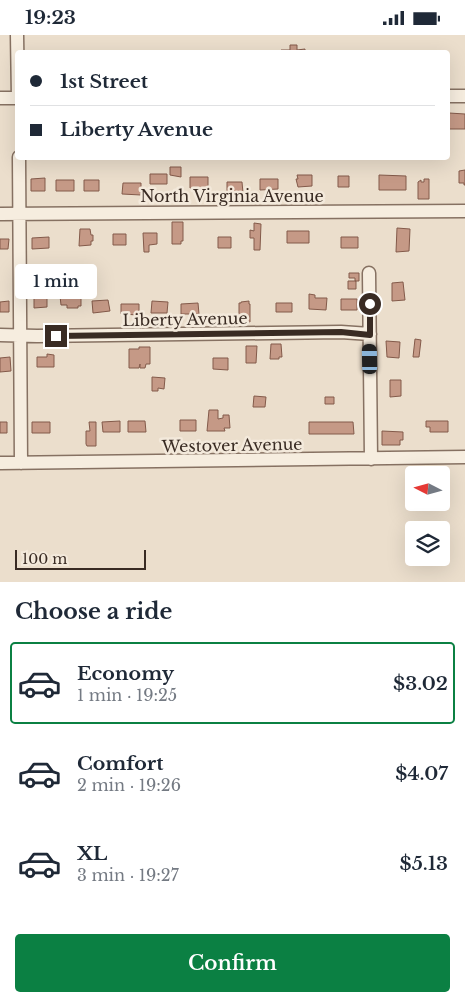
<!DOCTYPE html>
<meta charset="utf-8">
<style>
body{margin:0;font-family:"Libre Baskerville",serif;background:#f2f2f3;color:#1f2937;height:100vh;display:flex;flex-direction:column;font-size:19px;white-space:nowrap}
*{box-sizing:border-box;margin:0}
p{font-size:16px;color:#747a83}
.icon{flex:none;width:28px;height:28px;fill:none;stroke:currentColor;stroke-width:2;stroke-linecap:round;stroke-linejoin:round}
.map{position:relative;height:547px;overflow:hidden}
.side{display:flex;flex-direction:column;background:#fff;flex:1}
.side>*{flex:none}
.hud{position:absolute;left:15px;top:15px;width:435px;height:110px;border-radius:5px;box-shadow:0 5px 20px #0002;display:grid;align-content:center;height:110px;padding:0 15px;background:#fff}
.needle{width:32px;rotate:276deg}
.buttons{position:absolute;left:405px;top:431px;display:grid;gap:10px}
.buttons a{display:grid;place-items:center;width:45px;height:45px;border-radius:5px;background:#fff;box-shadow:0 5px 20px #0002;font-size:25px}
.scale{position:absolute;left:15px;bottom:12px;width:131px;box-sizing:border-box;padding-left:5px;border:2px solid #392b23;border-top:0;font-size:14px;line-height:18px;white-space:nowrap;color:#392b23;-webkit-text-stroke:4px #f3e9db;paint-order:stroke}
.end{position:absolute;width:22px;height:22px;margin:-11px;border:6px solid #392b23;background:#fff;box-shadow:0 0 0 2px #fff}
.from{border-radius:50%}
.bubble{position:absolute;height:35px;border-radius:5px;background:#fff;box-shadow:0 5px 20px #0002;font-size:16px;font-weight:600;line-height:35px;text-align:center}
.car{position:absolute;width:15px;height:30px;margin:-15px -8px;border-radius:6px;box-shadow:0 0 4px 1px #0007;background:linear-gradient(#222 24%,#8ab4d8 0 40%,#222 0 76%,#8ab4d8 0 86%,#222 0)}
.hud b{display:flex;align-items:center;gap:18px;height:48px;font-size:19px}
.hud b+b{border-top:1px solid #e0e1e3}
.hud i{width:12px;height:12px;background:#1f2937}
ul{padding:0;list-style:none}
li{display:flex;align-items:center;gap:15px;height:82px;margin:0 10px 8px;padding:0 5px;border:2px solid transparent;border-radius:5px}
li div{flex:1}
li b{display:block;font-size:19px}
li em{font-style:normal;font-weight:600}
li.current{border-color:#0b8043}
li>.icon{width:45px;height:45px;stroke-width:1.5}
h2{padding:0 15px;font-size:22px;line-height:60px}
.action{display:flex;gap:10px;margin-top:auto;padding:10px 15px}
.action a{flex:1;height:58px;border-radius:5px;background:#0b8043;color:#fff;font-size:20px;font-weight:600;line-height:58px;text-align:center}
.status{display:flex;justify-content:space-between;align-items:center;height:35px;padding:0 25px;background:#fff;direction:ltr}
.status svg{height:14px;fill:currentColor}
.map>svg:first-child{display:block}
.building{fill:#c59986;stroke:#835a4a}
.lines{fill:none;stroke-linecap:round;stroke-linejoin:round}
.minor-casing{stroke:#867162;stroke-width:15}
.minor{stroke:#f6eddf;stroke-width:12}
.route{stroke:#392b23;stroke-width:6}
.labels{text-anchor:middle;stroke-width:5;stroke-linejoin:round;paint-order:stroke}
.street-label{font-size:16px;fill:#392b23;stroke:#f3e9db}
</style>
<div class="status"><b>19:23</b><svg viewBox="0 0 49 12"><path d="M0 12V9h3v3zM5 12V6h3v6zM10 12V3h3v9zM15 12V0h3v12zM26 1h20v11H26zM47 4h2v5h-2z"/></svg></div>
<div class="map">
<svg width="465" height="547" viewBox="0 0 465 547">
<rect width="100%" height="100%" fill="#ebdecc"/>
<path class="building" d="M290,10h7v5l8,-1v4h-24v-3h9z
M449,78l16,1v15h-16z
M170,132h11v10l-11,-2z
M465,135v15h-1v-2h-5v-12z
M150,139h17v10h-17z
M297,140h15v11l-14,1 -2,-8h2z
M379,140l27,1v14h-27z
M338,141h11v11h-11z
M190,142h18v11h-18z
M45,143v13h-14v-12z
M260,144h18v10l-18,1z
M424,144h5v20h-11v-17l3,-2v2h3z
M56,145h18v11h-18z
M84,145h15v11h-15z
M227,147h15l1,11h-6v2h-10z
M123,148h18v12l-19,-1z
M172,187h11v19h-2v3h-9z
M254,188l7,1 -1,26h-6v-12h-4v-8l4,1z
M397,193l13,1 -1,22 -13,1z
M80,194h10l1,6h2v6h-2v4l-12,1z
M287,196h22v12h-22z
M143,198h14v11l-8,1v7h-5z
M113,199h13v11h-13z
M49,202v11l-17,1v-11z
M218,202h13v11h-13z
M341,202h17v11h-17z
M0,204h9l-1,10h-8z
M349,238h10v8h-4v-3h-6z
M348,246h8v8h-8z
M403,247l2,18 -13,1v-18z
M63,252h10v8h8v11h-3v2h-11v-3h-6l-1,-9h3z
M309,259l6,1v3h12l-1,12 -17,-1z
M34,261h13v11l-13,1z
M341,264h16v11h-16z
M108,265l2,11 -17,2 -1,-12z
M9,266v11h-9v-10z
M152,266l16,1 -1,11h-16z
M249,266v3h1v18h-11v-19h2v-1z
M198,268l1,11h-18v-10z
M276,268h16v9h-16z
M121,269h18v11l-18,-1z
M415,304l6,1 -2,17h-6z
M386,306l14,1 -1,16 -12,-1z
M271,309h10l1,13h-3v2h-9z
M246,311h11l-1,17h-10z
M139,312h11v17h-4l-1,4h-5v-4l-1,4h-10v-19h10z
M47,319l7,1v12h-17v-10h10z
M10,322l1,14 -11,1v-14z
M213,323h15v12l-15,-1z
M152,342l13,1 -1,11 -6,-1v3h-6z
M390,345h11v16l-11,1z
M254,361l12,1 -1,10h-12z
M325,362h9v7h-9z
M209,375h9v9l5,-1v-3h6l1,13h-6l1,3h-18z
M180,385h16v11h-16z
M120,386v11h-17l-1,-10z
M128,386h17l1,11h-18z
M426,386h22v11h-18v-5h-4z
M0,387h7v11h-7z
M32,387h18v11h-18z
M89,387h7v24h-9l-1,-2v-13h4z
M309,387h44l1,12h-45z
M382,396l21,1v8h-3v5h-18z"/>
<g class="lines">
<defs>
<path id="minor" d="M17,0l1,63
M448,61h17
M0,63h18
M19,122l2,306
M0,179l465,-3
M369,238l2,186
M0,300l37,1 304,-4 29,2
M0,428l465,-6"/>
</defs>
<use href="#minor" class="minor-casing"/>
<use href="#minor" class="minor"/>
</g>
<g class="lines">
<path class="route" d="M56,301l285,-4 29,3v-31"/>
</g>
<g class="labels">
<g class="street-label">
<text x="232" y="167">North Virginia Avenue</text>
<text transform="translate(185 284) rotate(-1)" y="6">Liberty Avenue</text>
<text transform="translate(232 410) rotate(-1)" y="6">Westover Avenue</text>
</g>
</g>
</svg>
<div class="buttons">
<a><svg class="needle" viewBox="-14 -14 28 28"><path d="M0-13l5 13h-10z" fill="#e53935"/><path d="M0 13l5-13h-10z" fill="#747a83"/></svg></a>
<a><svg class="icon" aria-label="layers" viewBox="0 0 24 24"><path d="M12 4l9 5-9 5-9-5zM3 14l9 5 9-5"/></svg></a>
</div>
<div class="scale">100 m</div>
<i class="end from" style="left:370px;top:269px"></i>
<i class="end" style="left:56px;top:301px"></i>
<div class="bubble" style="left:15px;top:229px;width:82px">1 min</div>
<i class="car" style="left:370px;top:324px;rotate:359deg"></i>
<div class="hud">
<b><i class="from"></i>1st Street</b>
<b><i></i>Liberty Avenue</b>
</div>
</div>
<section class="side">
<h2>Choose a ride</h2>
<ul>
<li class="current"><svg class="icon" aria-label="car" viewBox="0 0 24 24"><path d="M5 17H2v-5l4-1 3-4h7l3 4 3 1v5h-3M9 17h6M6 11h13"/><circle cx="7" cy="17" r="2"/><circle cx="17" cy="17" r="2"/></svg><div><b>Economy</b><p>1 min · 19:25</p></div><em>$3.02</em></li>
<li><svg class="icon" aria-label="car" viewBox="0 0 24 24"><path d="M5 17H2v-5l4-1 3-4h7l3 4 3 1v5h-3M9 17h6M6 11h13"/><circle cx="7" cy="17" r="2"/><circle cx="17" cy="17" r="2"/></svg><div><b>Comfort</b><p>2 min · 19:26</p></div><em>$4.07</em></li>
<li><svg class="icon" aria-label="car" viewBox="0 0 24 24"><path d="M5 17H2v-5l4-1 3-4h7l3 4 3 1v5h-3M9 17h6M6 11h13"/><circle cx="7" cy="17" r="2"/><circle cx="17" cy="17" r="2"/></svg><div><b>XL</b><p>3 min · 19:27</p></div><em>$5.13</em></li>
</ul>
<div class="action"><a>Confirm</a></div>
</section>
